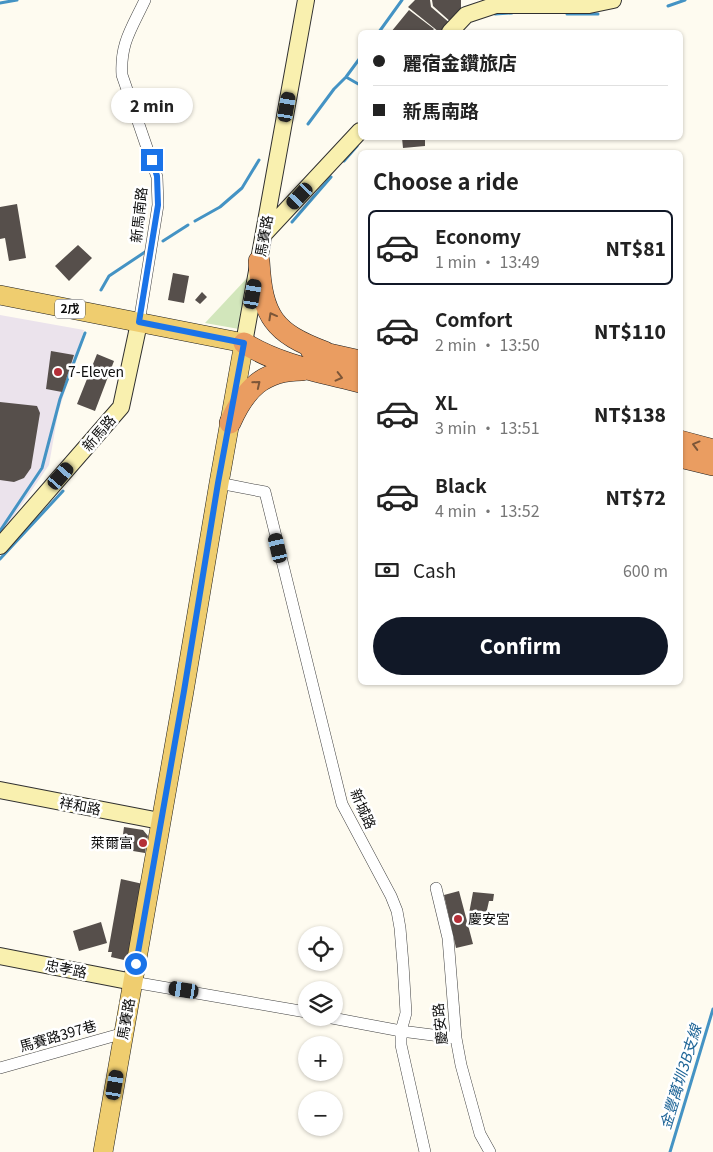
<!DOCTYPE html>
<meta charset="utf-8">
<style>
body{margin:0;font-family:Georgia,"Noto Sans TC",serif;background:#f2f2f2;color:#222;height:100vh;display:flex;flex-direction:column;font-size:19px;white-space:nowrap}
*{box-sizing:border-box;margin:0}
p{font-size:16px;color:#767676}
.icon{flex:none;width:28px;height:28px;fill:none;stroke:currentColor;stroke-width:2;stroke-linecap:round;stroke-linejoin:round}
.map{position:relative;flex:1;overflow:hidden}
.side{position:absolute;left:358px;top:150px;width:325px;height:535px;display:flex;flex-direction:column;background:#fff;border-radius:8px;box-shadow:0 1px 4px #0004}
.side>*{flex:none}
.banner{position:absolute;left:358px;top:30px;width:325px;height:110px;border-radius:8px;box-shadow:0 1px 4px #0004;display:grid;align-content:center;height:110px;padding:0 15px;background:#fff}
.controls{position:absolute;left:298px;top:926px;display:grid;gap:10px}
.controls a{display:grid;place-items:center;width:45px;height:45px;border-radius:50%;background:#fff;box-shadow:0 1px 4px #0004;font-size:25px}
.end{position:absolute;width:22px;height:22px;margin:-11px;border:6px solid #1a73e8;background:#fff;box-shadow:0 0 0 2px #fff}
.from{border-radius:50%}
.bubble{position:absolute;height:35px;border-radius:18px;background:#fff;box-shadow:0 1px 4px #0004;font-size:16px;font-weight:800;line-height:35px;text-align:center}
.car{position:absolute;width:15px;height:30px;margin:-15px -8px;border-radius:6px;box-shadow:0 0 4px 1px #0007;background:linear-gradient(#222 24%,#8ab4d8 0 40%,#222 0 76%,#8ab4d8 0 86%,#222 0)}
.banner b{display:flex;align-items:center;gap:18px;height:48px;font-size:19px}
.banner b+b{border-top:1px solid #e0e0e0}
.banner i{width:12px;height:12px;background:#222}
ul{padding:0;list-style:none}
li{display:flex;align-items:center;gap:15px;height:75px;margin:0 10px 8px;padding:0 5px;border:2px solid transparent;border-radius:8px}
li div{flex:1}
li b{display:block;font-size:19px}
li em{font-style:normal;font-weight:800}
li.selected{border-color:#111827}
li>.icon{width:45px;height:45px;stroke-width:1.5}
h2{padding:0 15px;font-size:22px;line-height:60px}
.pay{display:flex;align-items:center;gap:12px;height:55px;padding:0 15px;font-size:19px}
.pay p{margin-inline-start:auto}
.primary-button{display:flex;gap:10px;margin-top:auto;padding:10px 15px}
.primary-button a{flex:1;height:58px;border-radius:30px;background:#111827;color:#fff;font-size:20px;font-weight:800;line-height:58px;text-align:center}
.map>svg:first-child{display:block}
.industrial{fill:#ebe3ec}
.green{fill:#d2e6bb}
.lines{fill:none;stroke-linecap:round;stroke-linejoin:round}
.stream{stroke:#4493c4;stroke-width:3}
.building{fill:#564f4b}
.street-casing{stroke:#414141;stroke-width:12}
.secondary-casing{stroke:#303030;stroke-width:18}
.primary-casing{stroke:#1f1f1f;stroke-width:20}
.highway-casing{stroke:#1f1f1f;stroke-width:22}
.street{stroke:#fff;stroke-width:11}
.secondary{stroke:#f9f0af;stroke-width:16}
.primary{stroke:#efcd6f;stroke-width:19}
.highway{stroke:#ea9d61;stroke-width:21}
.oneway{stroke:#7c5638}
.route{stroke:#1a73e8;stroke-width:6}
.poi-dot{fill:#b42f38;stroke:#fff;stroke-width:2}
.labels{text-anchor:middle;stroke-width:5;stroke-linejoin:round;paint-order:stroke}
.shield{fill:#fff;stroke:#565656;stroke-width:1}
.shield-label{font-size:12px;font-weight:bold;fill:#0e0e0e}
.street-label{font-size:14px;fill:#0e0e0e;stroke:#fff}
.poi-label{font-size:14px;fill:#0e0e0e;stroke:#fff;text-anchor:start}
.water-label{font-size:15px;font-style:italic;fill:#1f6597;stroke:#fff}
</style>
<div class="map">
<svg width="713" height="1152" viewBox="0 0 713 1152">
<rect width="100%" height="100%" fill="#fefbf0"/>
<path class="industrial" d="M0,315l84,15 -26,83 -9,52 -49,71z"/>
<path class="green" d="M249,276l-10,53 -34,-6z"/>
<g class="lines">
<path class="stream" d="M0,3l17,-3
M668,6l17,-6
M495,14l17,-1
M567,14h31
M379,32l23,-32
M346,77l14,8
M308,124l26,-35 12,-12 14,-19
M344,161l13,-15
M195,221l25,-14 22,-19 17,-28
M292,222l39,-45
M163,241l25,-16
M101,290l8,-14 36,-24
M0,531l42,-63 18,-69 25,-66
M0,559l63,-68
M670,1152l43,-143"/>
</g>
<path class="building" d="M415,0h15l1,7 20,17 -8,8h-4l-31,-25z
M432,0h29v12l-9,11 -19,-17z
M409,10l25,19 -3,3h-40z
M402,138h23v8l-22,2z
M17,204l9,54 -17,3 -4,-23 -5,1v-32z
M78,245l14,13 -23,23 -14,-15z
M173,273l16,3 -5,27 -16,-3z
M202,292l5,5 -7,7 -5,-4z
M51,351l23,4 -12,37 -16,-3z
M97,354l17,7 -19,50 -18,-7z
M0,402l37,4 3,7 -9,55 -7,10 -10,4 -14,-2z
M124,827l19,3 5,6 -3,17 -24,-4z
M121,879l22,5 -13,72 -6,4 -13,-3 1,-5h-4z
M459,891l14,53 -17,4 -12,-53z
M473,892l21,2 -1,7h-4l-5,22 -16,-4z
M101,922l6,21 -28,8 -6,-20z"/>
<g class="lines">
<defs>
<path id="street" d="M139,323l19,-118 -1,-28 -35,-102c-2,-32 10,-47 23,-75
M219,483l46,9 77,312 49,92 6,15 3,17 3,36 3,49 -5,18v14l24,107
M436,888l12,50 8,100 5,27 19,69 10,18
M133,982l173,30
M332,1018l69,13 55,7
M0,1068l124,-35"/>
<path id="secondary" d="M450,32l16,-17 30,-10h93l24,-5
M264,234l96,-103
M244,343l62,-343
M0,546l121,-139 18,-84
M0,790l160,31
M0,956l133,26"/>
<path id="primary" d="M0,295l244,48 -25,140 -35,208 -81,461"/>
<path id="highway" d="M259,261c3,56 15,72 66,91
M244,343c35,22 77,29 116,39
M311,350l49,11
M230,423c15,-34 33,-53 72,-53
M680,441l33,9
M680,457l33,8"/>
</defs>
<use href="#street" class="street-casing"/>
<use href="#secondary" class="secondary-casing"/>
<use href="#primary" class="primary-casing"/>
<use href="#highway" class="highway-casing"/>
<use href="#street" class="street"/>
<use href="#secondary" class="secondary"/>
<use href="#primary" class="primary"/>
<use href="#highway" class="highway"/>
</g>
<defs><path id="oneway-chevron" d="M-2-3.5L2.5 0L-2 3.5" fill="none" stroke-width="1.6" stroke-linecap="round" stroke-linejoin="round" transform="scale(1.25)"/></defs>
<g class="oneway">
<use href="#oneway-chevron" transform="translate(272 316) rotate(-119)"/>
<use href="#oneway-chevron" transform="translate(339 377) rotate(14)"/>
<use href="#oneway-chevron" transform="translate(257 384) rotate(-39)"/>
<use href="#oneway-chevron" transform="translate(696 445) rotate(-165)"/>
</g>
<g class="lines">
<path class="route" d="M136,964l48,-273 34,-208 26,-140 -105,-21 19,-117 -1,-29 -5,-16"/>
</g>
<g class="poi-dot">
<circle cx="58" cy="372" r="5"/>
<circle cx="143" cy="843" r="5"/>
<circle cx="458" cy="919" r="5"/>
</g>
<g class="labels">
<rect class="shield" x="55" y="299.5" width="30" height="19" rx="4"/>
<g class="shield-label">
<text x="70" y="313">2戊</text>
</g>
<g class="street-label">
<text transform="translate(139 215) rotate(-84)" y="5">新馬南路</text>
<text transform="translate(264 236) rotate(-80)" y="5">馬賽路</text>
<text transform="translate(99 433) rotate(-49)" y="5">新馬路</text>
<text transform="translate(80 806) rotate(11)" y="5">祥和路</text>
<text transform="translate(363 809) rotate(66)" y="5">新城路</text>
<text transform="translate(66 969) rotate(11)" y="5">忠孝路</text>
<text transform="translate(126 1019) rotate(-80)" y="5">馬賽路</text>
<text transform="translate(440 1024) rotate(-96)" y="5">慶安路</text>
<text transform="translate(58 1036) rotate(-16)" y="5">馬賽路397巷</text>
</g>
<g class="poi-label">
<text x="68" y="377">7-Eleven</text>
<text x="133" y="848" text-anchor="end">萊爾富</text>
<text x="468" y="924">慶安宮</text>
</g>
<g class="water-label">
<text transform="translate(681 1077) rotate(-73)" y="5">金豐萬圳3B支線</text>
</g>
</g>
</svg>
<div class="controls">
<a><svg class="icon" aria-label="locate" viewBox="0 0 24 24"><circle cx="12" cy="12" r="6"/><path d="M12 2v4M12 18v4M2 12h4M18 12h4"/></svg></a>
<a><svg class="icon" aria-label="layers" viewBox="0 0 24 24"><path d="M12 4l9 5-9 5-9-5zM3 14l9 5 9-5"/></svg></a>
<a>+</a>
<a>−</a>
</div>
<i class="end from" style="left:136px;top:964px"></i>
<i class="end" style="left:152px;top:160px"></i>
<div class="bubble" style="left:111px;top:88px;width:82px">2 min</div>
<i class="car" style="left:287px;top:107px;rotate:10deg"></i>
<i class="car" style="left:300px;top:196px;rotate:223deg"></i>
<i class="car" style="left:253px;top:294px;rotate:10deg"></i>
<i class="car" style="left:61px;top:476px;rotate:41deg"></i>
<i class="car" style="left:278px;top:548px;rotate:347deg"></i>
<i class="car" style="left:184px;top:990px;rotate:279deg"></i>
<i class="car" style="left:115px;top:1085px;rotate:10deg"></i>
<div class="banner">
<b><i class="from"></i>麗宿金鑽旅店</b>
<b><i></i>新馬南路</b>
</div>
<section class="side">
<h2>Choose a ride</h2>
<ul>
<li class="selected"><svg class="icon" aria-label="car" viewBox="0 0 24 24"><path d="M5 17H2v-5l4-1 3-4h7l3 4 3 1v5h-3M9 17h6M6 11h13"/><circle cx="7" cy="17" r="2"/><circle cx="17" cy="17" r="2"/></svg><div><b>Economy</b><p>1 min · 13:49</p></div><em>NT$81</em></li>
<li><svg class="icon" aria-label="car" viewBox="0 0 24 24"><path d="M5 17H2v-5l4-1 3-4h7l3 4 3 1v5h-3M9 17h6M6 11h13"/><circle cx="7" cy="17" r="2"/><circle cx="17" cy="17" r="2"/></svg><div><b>Comfort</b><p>2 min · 13:50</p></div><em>NT$110</em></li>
<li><svg class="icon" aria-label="car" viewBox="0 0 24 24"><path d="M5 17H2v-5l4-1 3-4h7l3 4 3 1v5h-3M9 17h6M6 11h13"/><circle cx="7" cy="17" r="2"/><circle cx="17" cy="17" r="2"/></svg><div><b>XL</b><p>3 min · 13:51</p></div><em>NT$138</em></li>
<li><svg class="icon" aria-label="car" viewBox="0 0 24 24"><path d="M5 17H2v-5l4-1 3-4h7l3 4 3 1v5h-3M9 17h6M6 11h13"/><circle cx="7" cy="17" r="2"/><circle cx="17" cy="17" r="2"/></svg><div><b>Black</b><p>4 min · 13:52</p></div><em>NT$72</em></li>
</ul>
<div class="pay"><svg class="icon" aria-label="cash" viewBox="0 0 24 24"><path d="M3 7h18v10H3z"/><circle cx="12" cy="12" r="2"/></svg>Cash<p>600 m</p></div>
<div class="primary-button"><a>Confirm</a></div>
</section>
</div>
